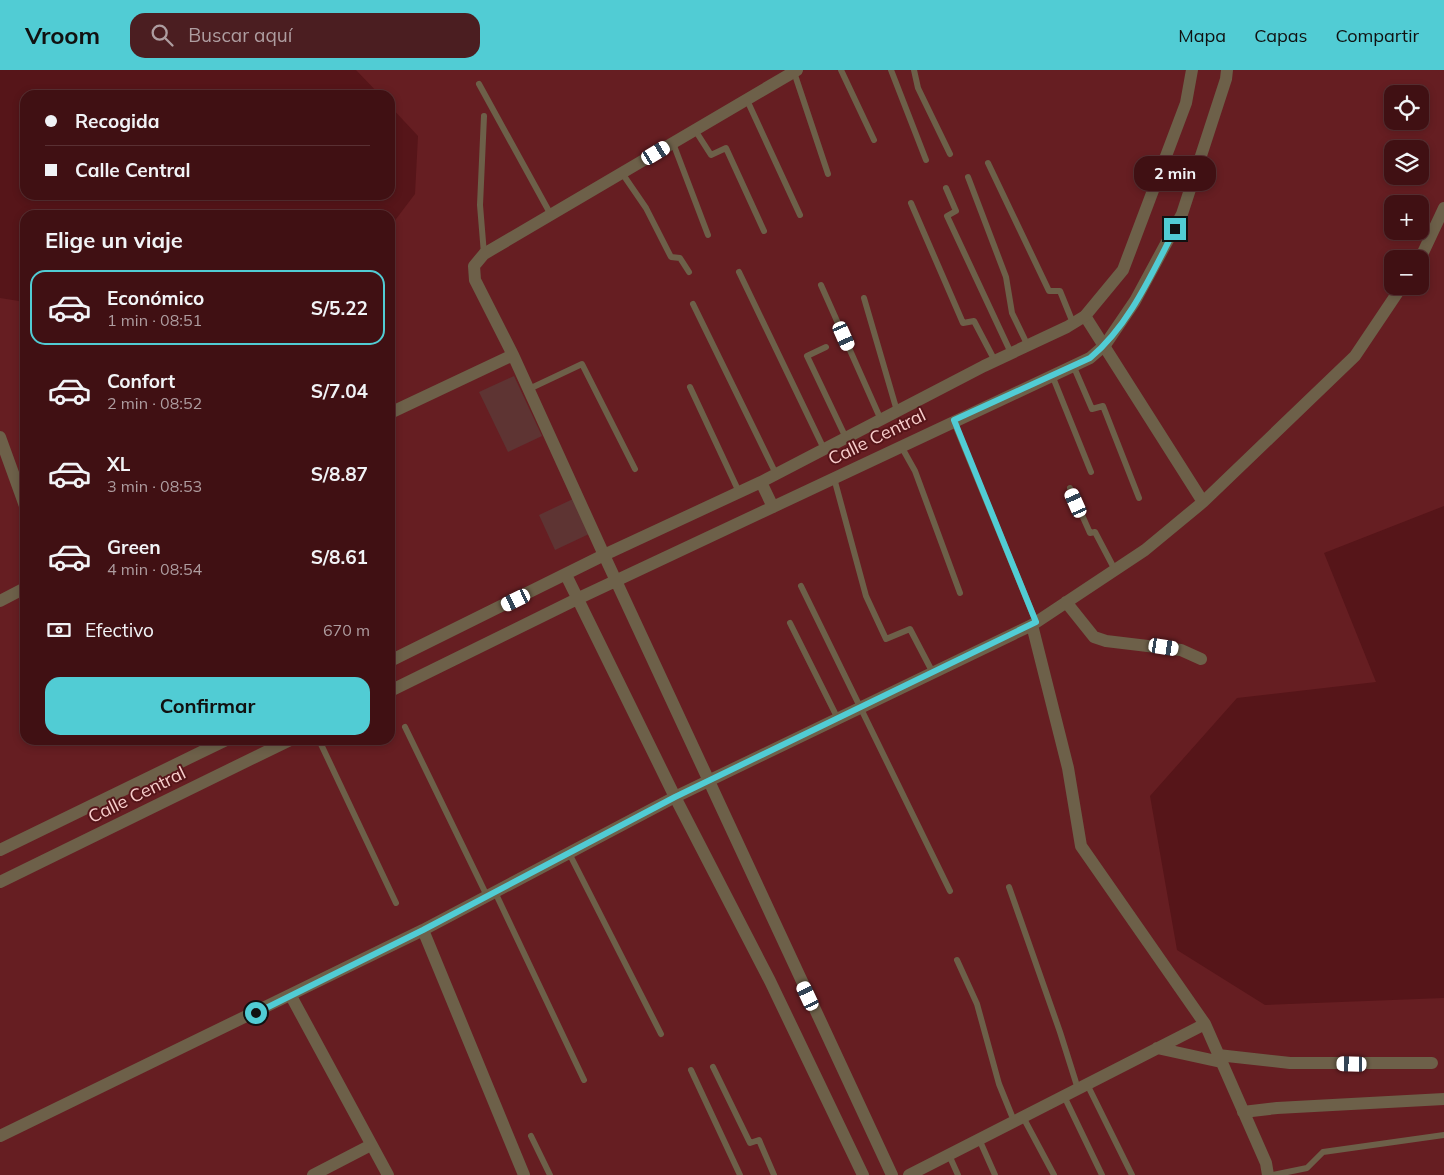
<!DOCTYPE html>
<html lang="es">
<meta charset="utf-8">
<style>
body{margin:0;font-family:Mulish,sans-serif;background:#4b1e21;color:#f1f3f6;height:100vh;display:flex;flex-direction:column;font-size:19px;white-space:nowrap}
*{box-sizing:border-box;margin:0}
p{font-size:16px;color:#ae9da0}
.icon{flex:none;width:28px;height:28px;fill:none;stroke:currentColor;stroke-width:2;stroke-linecap:round;stroke-linejoin:round}
.map{position:relative;flex:1;overflow:hidden}
.drawer{position:absolute;left:20px;top:140px;width:375px;height:535px;display:flex;flex-direction:column;background:#401013;border-radius:15px;box-shadow:0 2px 8px #0003,0 0 0 1px #593033}
.drawer>*{flex:none}
.guide{position:absolute;left:20px;top:20px;width:375px;height:110px;border-radius:15px;box-shadow:0 2px 8px #0003,0 0 0 1px #593033;display:grid;align-content:center;height:110px;padding:0 25px;background:#401013}
.fabs{position:absolute;left:1384px;top:15px;display:grid;gap:10px}
.fabs a{display:grid;place-items:center;width:45px;height:45px;border-radius:10px;background:#401013;box-shadow:0 2px 8px #0003,0 0 0 1px #593033;font-size:25px}
.end{position:absolute;width:22px;height:22px;margin:-11px;border:6px solid #51ccd4;background:#111;box-shadow:0 0 0 2px #111}
.from{border-radius:50%}
.bubble{position:absolute;height:35px;border-radius:15px;background:#401013;box-shadow:0 2px 8px #0003,0 0 0 1px #593033;font-size:16px;font-weight:700;line-height:35px;text-align:center}
.car{position:absolute;width:15px;height:30px;margin:-15px -8px;border-radius:6px;box-shadow:0 0 4px 1px #0007;background:linear-gradient(#fff 24%,#345 0 40%,#fff 0 76%,#345 0 86%,#fff 0)}
.guide b{display:flex;align-items:center;gap:18px;height:48px;font-size:19px}
.guide b+b{border-top:1px solid #593033}
.guide i{width:12px;height:12px;background:#f1f3f6}
ul{padding:0;list-style:none}
li{display:flex;align-items:center;gap:15px;height:75px;margin:0 10px 8px;padding:0 15px;border:2px solid transparent;border-radius:15px}
li div{flex:1}
li b{display:block;font-size:19px}
li em{font-style:normal;font-weight:700}
li.on{border-color:#51ccd4}
li>.icon{width:45px;height:45px;stroke-width:1.5}
h2{padding:0 25px;font-size:22px;line-height:60px}
.pay{display:flex;align-items:center;gap:12px;height:55px;padding:0 25px;font-size:19px}
.pay p{margin-inline-start:auto}
.cta{display:flex;gap:10px;margin-top:auto;padding:10px 25px}
.cta a{flex:1;height:58px;border-radius:15px;background:#51ccd4;color:#111;font-size:20px;font-weight:700;line-height:58px;text-align:center}
header{display:flex;align-items:center;gap:30px;box-sizing:border-box;height:70px;padding:0 25px;background:#51ccd4;color:#111}
header strong{font-size:24px}
nav{display:flex;gap:28px;margin-inline-start:auto;font-size:18px}
.search{width:350px;height:45px;background:#4b1e21;display:flex;align-items:center;gap:12px;box-sizing:border-box;padding:0 18px;border-radius:15px;color:#ae9da0;font-size:19px}
.map>svg:first-child{display:block}
.built{fill:#661e22;fill-rule:evenodd}
.green{fill:#5e3433}
.lines{fill:none;stroke-linecap:round;stroke-linejoin:round}
.service{stroke:#6d6049;stroke-width:6}
.minor{stroke:#6d6049;stroke-width:12}
.tertiary{stroke:#6d6049;stroke-width:12}
.route{stroke:#51ccd4;stroke-width:6}
.labels{text-anchor:middle;stroke-width:4;stroke-linejoin:round;paint-order:stroke}
.street-label{font-size:18px;fill:#f8cecc;stroke:#561519}
</style>
<header>
<strong>Vroom</strong>
<div class="search"><svg class="icon" aria-label="search" viewBox="0 0 24 24"><circle cx="10" cy="10" r="6"/><path d="M15 15l6 6"/></svg>Buscar aquí</div>
<nav><a>Mapa</a><a>Capas</a><a>Compartir</a></nav>
</header>
<div class="map">
<svg width="1444" height="1105" viewBox="0 0 1444 1105">
<rect width="100%" height="100%" fill="#561519"/>
<path class="built" d="M356,0h1088v436l-120,47 52,129 -139,16 -87,98 27,154 88,55 179,-7v177h-1444v-877l25,4v438h365v-513l25,-33 3,-58 -28,-30v-11h-10zM1392,24h28v27h-28zM1392,79h28v27h-28zM1392,134h28v27h-28zM1392,189h28v27h-28z"/>
<path class="green" d="M514,306l28,60 -34,16 -29,-60z
M573,429l16,35 -34,16 -16,-35z"/>
<g class="lines">
<path class="service" d="M841,0l33,70
M891,0l35,90
M914,0l4,18 32,66
M794,2l34,102
M479,14l72,131
M747,30l53,115
M484,46l-4,89 4,49
M695,60l16,25 15,-7 38,83
M673,73l35,92
M988,93l61,128h11l13,32
M622,103l24,35 25,49 9,1 9,14
M968,107l38,100 6,36 16,33
M946,118l10,23 -9,5 64,137
M911,133l52,120 11,-2 21,40
M739,202l85,177
M821,215l60,135
M864,228l33,113
M693,234l83,170
M826,277l-19,9 39,82
M1073,295l19,44 11,-3 36,92
M1052,305l39,97
M690,317l49,105
M529,319l53,-25 53,105
M954,352l82,200
M901,376l14,25 45,122
M834,408l32,118 20,43 24,-10 23,44
M1070,418l20,45 5,-1 20,38
M801,516l149,305
M790,553l48,96
M405,657l82,169
M319,670l77,163
M569,783l92,181
M1009,817l51,145 18,57
M495,822l89,188
M957,890l20,44 22,80 15,37
M713,997l37,76 9,-3 15,35
M691,1000l49,105
M1087,1014l45,91
M1064,1026l38,79
M1023,1047l31,58
M531,1066l19,39
M979,1069l16,36
M949,1085l9,20
M1273,1105l34,-7 16,-16 121,-17"/>
<path class="minor" d="M1420,189l24,-51
M1085,246l118,186
M390,343l123,-58
M0,367l25,69
M604,485l-91,-200 -38,-75 -1,-14 10,-12 313,-184
M0,531l25,-13
M1066,532l28,35 12,4 75,9 20,9
M1032,555l36,143 13,78 124,178 61,139 2,12
M423,860l101,245
M291,926l97,179
M1157,978l64,14
M1218,985l72,8h142
M1243,1042l34,-4 167,-9
M0,1066l423,-206 252,-133 357,-172 113,-75 58,-48 152,-146 47,-70
M313,1105l58,-30
M909,1105l296,-151"/>
<path class="tertiary" d="M761,412l12,25
M604,485l288,620
M566,505l109,222 95,184 93,194
M390,591l214,-106 157,-73 223,-116 83,-39 18,-11 38,-46 63,-167 6,-33
M390,621l187,-92 513,-241 15,-13 30,-44 47,-87 44,-135 1,-9
M0,780l226,-110
M0,812l290,-142"/>
</g>
<g class="lines">
<path class="route" d="M256,943l167,-83 252,-133 361,-175 -82,-202 136,-62c39,-32 62,-85 85,-129"/>
</g>
<g class="labels">
<g class="street-label">
<text transform="translate(877 367) rotate(-26)" y="6">Calle Central</text>
<text transform="translate(137 725) rotate(-26)" y="6">Calle Central</text>
</g>
</g>
</svg>
<div class="fabs">
<a><svg class="icon" aria-label="locate" viewBox="0 0 24 24"><circle cx="12" cy="12" r="6"/><path d="M12 2v4M12 18v4M2 12h4M18 12h4"/></svg></a>
<a><svg class="icon" aria-label="layers" viewBox="0 0 24 24"><path d="M12 4l9 5-9 5-9-5zM3 14l9 5 9-5"/></svg></a>
<a>+</a>
<a>−</a>
</div>
<i class="end from" style="left:256px;top:943px"></i>
<i class="end" style="left:1175px;top:159px"></i>
<div class="bubble" style="left:1134px;top:86px;width:82px">2 min</div>
<i class="car" style="left:656px;top:83px;rotate:59deg"></i>
<i class="car" style="left:844px;top:266px;rotate:156deg"></i>
<i class="car" style="left:1076px;top:433px;rotate:336deg"></i>
<i class="car" style="left:516px;top:530px;rotate:244deg"></i>
<i class="car" style="left:1164px;top:577px;rotate:99deg"></i>
<i class="car" style="left:808px;top:926px;rotate:335deg"></i>
<i class="car" style="left:1352px;top:994px;rotate:271deg"></i>
<div class="guide">
<b><i class="from"></i>Recogida</b>
<b><i></i>Calle Central</b>
</div>
<section class="drawer">
<h2>Elige un viaje</h2>
<ul>
<li class="on"><svg class="icon" aria-label="car" viewBox="0 0 24 24"><path d="M5 17H2v-5l4-1 3-4h7l3 4 3 1v5h-3M9 17h6M6 11h13"/><circle cx="7" cy="17" r="2"/><circle cx="17" cy="17" r="2"/></svg><div><b>Económico</b><p>1 min · 08:51</p></div><em>S/5.22</em></li>
<li><svg class="icon" aria-label="car" viewBox="0 0 24 24"><path d="M5 17H2v-5l4-1 3-4h7l3 4 3 1v5h-3M9 17h6M6 11h13"/><circle cx="7" cy="17" r="2"/><circle cx="17" cy="17" r="2"/></svg><div><b>Confort</b><p>2 min · 08:52</p></div><em>S/7.04</em></li>
<li><svg class="icon" aria-label="car" viewBox="0 0 24 24"><path d="M5 17H2v-5l4-1 3-4h7l3 4 3 1v5h-3M9 17h6M6 11h13"/><circle cx="7" cy="17" r="2"/><circle cx="17" cy="17" r="2"/></svg><div><b>XL</b><p>3 min · 08:53</p></div><em>S/8.87</em></li>
<li><svg class="icon" aria-label="car" viewBox="0 0 24 24"><path d="M5 17H2v-5l4-1 3-4h7l3 4 3 1v5h-3M9 17h6M6 11h13"/><circle cx="7" cy="17" r="2"/><circle cx="17" cy="17" r="2"/></svg><div><b>Green</b><p>4 min · 08:54</p></div><em>S/8.61</em></li>
</ul>
<div class="pay"><svg class="icon" aria-label="cash" viewBox="0 0 24 24"><path d="M3 7h18v10H3z"/><circle cx="12" cy="12" r="2"/></svg>Efectivo<p>670 m</p></div>
<div class="cta"><a>Confirmar</a></div>
</section>
</div>
